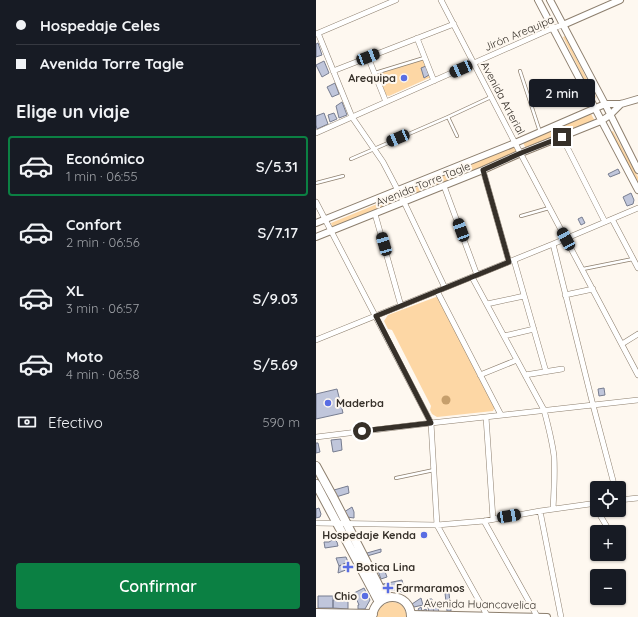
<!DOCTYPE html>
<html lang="es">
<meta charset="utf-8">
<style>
body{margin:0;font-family:Quicksand,sans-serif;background:#20242c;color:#f1f3f6;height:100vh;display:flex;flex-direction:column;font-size:15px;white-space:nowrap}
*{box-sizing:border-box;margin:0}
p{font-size:13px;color:#9ea1a6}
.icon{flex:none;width:22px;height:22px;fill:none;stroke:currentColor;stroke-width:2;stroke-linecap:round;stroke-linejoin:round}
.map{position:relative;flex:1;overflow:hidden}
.drawer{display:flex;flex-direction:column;background:#171b24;width:316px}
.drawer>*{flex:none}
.guide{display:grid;align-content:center;height:88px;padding:0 16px;background:#171b24}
.buttons{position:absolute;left:274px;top:481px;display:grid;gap:8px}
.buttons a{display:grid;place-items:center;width:36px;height:36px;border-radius:4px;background:#171b24;box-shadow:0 1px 3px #0004;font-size:20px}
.end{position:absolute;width:18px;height:18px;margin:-9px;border:5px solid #363029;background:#fff;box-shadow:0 0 0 2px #fff}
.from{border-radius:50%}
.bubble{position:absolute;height:28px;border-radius:4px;background:#171b24;box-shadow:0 1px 3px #0004;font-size:13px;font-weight:600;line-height:28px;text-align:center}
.car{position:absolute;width:12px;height:24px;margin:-12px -6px;border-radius:5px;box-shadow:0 0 3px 1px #0007;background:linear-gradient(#222 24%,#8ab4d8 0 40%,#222 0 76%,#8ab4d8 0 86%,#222 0)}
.guide b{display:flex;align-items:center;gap:14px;height:38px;font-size:15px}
.guide b+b{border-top:1px solid #363941}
.guide i{width:10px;height:10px;background:#f1f3f6}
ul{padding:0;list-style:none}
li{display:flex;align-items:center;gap:12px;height:60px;margin:0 8px 6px;padding:0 8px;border:2px solid transparent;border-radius:4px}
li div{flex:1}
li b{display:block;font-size:15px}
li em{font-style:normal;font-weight:600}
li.active{border-color:#0b8043}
li>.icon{width:36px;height:36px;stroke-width:1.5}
h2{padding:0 16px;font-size:18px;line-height:48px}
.pay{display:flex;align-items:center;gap:10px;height:44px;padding:0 16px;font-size:15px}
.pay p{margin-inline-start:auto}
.action{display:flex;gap:8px;margin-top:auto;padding:8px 16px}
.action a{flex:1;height:46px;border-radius:4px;background:#0b8043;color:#fff;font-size:16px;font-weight:600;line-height:46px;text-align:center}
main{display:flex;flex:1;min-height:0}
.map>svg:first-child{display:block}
.green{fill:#fdd7a5}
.water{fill:#c69f6c}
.building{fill:#c0c6db;stroke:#777d90}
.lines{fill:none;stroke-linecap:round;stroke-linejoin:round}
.service-casing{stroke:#8d7f6e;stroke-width:4}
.minor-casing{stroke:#8d7f6e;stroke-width:6}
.tertiary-casing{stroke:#8d7f6e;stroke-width:8}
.primary-casing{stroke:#8d7f6e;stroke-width:10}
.trunk-casing{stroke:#8d7f6e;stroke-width:10}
.service{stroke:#fff;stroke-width:2.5}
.minor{stroke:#fff;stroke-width:5}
.tertiary{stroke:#fff;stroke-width:6}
.primary{stroke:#fff;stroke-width:8}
.trunk{stroke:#fff;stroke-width:8}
.route{stroke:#363029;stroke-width:5}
.poi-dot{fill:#596de3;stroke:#fef8f0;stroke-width:1.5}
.labels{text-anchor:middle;stroke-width:4;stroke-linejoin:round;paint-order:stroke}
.street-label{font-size:11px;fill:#363029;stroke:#fef8f0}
.poi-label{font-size:11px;font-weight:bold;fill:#363029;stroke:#fef8f0;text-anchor:end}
</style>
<main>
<section class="drawer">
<div class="guide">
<b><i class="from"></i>Hospedaje Celes</b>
<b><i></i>Avenida Torre Tagle</b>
</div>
<h2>Elige un viaje</h2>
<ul>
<li class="active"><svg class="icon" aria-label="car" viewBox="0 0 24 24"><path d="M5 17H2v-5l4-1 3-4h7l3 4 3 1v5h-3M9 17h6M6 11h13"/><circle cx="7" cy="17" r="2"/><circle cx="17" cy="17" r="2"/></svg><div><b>Económico</b><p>1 min · 06:55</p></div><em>S/5.31</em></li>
<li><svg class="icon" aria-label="car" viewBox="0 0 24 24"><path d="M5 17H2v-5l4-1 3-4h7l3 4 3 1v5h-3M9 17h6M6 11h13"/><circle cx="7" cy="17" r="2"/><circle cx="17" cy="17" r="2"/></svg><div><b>Confort</b><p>2 min · 06:56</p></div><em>S/7.17</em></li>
<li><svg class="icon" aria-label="car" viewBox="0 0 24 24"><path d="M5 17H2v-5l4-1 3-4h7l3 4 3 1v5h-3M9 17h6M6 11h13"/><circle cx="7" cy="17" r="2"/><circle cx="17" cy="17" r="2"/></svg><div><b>XL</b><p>3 min · 06:57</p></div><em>S/9.03</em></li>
<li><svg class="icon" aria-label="car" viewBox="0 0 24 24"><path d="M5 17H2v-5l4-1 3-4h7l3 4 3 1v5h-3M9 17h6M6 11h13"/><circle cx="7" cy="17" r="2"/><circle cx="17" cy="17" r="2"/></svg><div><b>Moto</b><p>4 min · 06:58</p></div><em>S/5.69</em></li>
</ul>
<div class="pay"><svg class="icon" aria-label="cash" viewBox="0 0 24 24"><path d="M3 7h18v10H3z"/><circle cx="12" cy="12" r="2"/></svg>Efectivo<p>590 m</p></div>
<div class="action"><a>Confirmar</a></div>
</section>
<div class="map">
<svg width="322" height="617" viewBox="0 0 322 617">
<rect width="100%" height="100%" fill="#fef8f0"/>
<path class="green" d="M249,36l31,61 -2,2 -31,-62z
M107,60l7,17 -1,1 -40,18 -3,-1 -8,-21z
M275,114l4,7 -68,29 -4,-7z
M297,131l25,46v5l-27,-50z
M198,146l3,8 -111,46 -3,-7z
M78,197l3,6 -64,25 -2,-5z
M120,297h2l57,110 -2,4 -56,6 -5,-3 -2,-4 1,-4 -39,-76 -4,-1 -4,-8 4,-6z
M75,602c10,0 14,5 16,15h-31c2,-9 6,-13 15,-15z"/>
<path class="water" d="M125.5 400a4.5 4.5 0 1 1 9 0a4.5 4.5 0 1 1-9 0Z"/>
<path class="building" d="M2,43l4,12 -6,2v-13z
M8,61l5,12 -7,4 -6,-12z
M110,66l3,9 -5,3 -3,-10z
M19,83l4,11 -7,3 -5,-10z
M26,102l5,13 -8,3 -3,-12z
M8,113l4,11 -11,5 -1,-4v-9z
M18,113l3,6 -7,3 -2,-7z
M302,169l2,4 -10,4 -2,-3z
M315,193l3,7 -1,4 -6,2 -4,-9z
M266,217l3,6 -4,2 -3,-6z
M288,388l1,7 -6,1 -1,-7z
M21,389l6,24 -27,6v-25z
M25,439l1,11 -9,2 -2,-12z
M0,443h2l2,9 -4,1z
M32,486l1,7 -13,4 -2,-7z
M36,507l2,5v6l-7,-1 -3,-5z
M3,508l2,6 -1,3 -4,1v-9z
M18,539l3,3 1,4 -13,2 -1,-6h5z
M65,549v3l-14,4v-3z
M30,557l2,5 -9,4 -3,-8z
M32,562l3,6 -13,5 1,-7z
M68,569l3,8 -6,2 -3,-8z
M86,580l3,13 -9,-3h-9l-4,-6z
M48,588l6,12 -5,9h-7v-4h1l-5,-12z
M129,593h4l2,18h-4z
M2,596h15v12h-15z
M105,598l2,7 -9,2 -2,-3z
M111,599h5l2,15h-5z
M17,600h15v9l-15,-1z
M105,607l1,4 4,-2 2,5h-7l-3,-5z
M117,607h5l1,6 -5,1z"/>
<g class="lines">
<defs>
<path id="service" d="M204,71l20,61
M59,73l49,-15
M132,117l9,19
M35,159l97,-42 43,-20
M0,183l27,-7
M205,216l28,-8
M267,269l50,-10
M80,478l38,-8"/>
<path id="minor" d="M125,0l74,143 123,232
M2,33l34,84 31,45 21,40 41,86
M0,34l80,-34
M101,38l17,43
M52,57l18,45
M17,71l121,-47
M0,133l237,-105 10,-3
M246,137l43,85
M167,170l26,92
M128,186l33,89
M0,202l115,221 6,102 51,92
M59,214l26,92
M296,219l26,49
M237,244l40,161 22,83
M198,260l32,112
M156,277l72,133c4,15 8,30 10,46 1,18 0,36 -1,53
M121,291l64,124
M249,295l28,-6
M171,304l37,-8
M188,336l30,-7
M0,340l237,-96 85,-36
M306,344l16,-10
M164,375l37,-15
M209,375l37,-6
M170,417l7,102
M0,437l115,-14 207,-23
M303,500l19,-2
M281,510l13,22
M224,511l21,106
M168,521l53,95
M0,523l121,2 47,-4 56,-10 57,-8
M303,547l4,7"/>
<path id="tertiary" d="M222,0l100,190
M234,0l55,104 33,66
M247,25l57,-25
M0,223l199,-80 90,-39h16l17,-5
M0,237l167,-67 38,-17 80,-32 9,-6 11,-11
M96,614l135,3"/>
<path id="primary" d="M0,466l17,31 52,101
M0,484l63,118"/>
<path id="trunk" d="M0,613l57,1
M56,617c3,-27 39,-26 39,0"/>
</defs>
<use href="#service" class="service-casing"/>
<use href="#minor" class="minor-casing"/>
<use href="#tertiary" class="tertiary-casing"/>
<use href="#primary" class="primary-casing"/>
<use href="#trunk" class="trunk-casing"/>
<use href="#service" class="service"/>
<use href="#minor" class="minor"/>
<use href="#tertiary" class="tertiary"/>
<use href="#primary" class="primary"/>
<use href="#trunk" class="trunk"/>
</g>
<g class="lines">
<path class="route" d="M46,431l69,-8 -55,-107 133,-54 -26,-92 38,-17 41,-16"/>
</g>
<g class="poi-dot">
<circle cx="88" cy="78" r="4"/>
<circle cx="12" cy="403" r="4"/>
<circle cx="108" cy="535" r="4"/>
<path d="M30 561h4v4h4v4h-4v4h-4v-4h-4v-4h4z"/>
<path d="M70 582h4v4h4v4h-4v4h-4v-4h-4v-4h4z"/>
<circle cx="49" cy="596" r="4"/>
</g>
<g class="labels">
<g class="street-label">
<text transform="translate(203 33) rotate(-23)" y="4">Jirón Arequipa</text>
<text transform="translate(187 98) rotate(62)" y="4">Avenida Arterial</text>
<text transform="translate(107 184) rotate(-22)" y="4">Avenida Torre Tagle</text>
<text transform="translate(164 604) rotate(1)" y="4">Avenida Huancavelica</text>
</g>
<g class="poi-label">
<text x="80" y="82">Arequipa</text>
<text x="20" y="407" text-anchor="start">Maderba</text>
<text x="100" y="539">Hospedaje Kenda</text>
<text x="40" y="571" text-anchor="start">Botica Lina</text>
<text x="80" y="592" text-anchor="start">Farmaramos</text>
<text x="41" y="600">Chio</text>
</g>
</g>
</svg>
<div class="buttons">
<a><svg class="icon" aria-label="locate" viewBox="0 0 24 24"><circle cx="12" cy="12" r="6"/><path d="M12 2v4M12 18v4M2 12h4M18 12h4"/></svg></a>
<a>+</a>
<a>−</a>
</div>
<i class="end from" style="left:46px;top:431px"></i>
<i class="end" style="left:246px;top:137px"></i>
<div class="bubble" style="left:213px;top:79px;width:66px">2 min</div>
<i class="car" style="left:52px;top:57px;rotate:69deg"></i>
<i class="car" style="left:145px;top:69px;rotate:246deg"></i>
<i class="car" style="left:82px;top:138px;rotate:247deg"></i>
<i class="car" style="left:145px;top:230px;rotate:340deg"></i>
<i class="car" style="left:250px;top:239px;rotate:332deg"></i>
<i class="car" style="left:68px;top:244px;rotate:344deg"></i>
<i class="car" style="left:193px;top:516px;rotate:80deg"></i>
</div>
</main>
